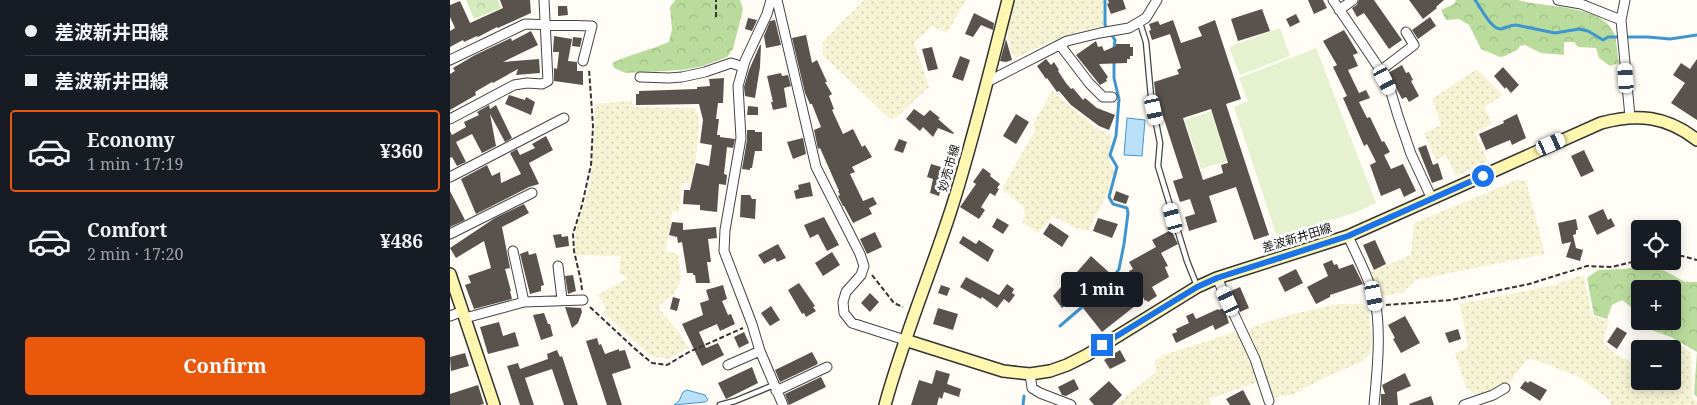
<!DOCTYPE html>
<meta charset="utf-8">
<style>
body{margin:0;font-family:"Noto Serif","Noto Sans JP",serif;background:#242831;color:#f1f3f6;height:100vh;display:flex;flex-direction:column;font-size:19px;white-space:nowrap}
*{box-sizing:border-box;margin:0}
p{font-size:16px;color:#9ea1a6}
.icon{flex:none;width:28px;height:28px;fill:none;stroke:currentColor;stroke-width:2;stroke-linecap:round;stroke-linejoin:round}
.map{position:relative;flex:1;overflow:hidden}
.details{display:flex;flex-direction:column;background:#171b24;width:450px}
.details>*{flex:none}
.guide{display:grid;align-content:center;height:110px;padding:0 25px;background:#171b24}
.buttons{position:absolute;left:1181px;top:220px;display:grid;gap:10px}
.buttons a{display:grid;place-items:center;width:50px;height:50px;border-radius:5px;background:#171b24;box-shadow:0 2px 12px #0003;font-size:25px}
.end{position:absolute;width:22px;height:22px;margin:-11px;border:6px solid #1a73e8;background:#fff;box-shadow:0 0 0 2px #fff}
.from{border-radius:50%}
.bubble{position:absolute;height:35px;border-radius:5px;background:#171b24;box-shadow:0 2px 12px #0003;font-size:16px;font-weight:700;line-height:35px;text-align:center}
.car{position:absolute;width:15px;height:30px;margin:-15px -8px;border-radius:6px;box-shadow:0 0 4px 1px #0007;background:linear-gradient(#fff 24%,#345 0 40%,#fff 0 76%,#345 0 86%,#fff 0)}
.guide b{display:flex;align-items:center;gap:18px;height:48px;font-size:19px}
.guide b+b{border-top:1px solid #363941}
.guide i{width:12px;height:12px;background:#f1f3f6}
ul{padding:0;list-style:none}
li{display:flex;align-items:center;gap:15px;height:82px;margin:0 10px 8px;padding:0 15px;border:2px solid transparent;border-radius:5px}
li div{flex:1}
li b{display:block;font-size:19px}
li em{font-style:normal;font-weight:700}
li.on{border-color:#ea580c}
li>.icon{width:45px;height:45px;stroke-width:1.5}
.primary-button{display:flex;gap:10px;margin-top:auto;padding:10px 25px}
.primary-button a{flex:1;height:58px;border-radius:5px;background:#ea580c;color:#fff;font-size:20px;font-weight:700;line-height:58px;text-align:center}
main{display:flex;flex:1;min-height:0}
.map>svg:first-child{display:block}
.farmland{fill:url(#farmland-dots)}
.forest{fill:url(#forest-crowns)}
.park{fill:url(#park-crowns)}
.pitch{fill:#e6f2cf}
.water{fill:#b9e0f7;stroke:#3f96cf}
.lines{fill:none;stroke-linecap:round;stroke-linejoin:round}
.stream{stroke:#3f96cf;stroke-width:3}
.building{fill:#5a524d;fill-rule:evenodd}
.lane-casing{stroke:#444;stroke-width:7}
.street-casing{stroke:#444;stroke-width:11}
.secondary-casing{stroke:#333;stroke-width:14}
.path{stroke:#333;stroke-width:2;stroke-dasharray:5 2.5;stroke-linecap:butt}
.lane{stroke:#fff;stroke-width:4.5}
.street{stroke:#fff;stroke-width:9}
.secondary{stroke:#fff6b0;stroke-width:11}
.route{stroke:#1a73e8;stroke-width:6}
.labels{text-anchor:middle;stroke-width:5;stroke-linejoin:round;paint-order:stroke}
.street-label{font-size:12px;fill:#111;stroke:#fff}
</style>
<main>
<section class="details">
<div class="guide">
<b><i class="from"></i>差波新井田線</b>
<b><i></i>差波新井田線</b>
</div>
<ul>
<li class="on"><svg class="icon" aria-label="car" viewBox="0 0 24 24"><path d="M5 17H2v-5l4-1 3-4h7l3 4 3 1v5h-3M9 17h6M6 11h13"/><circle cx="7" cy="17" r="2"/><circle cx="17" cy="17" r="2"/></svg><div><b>Economy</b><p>1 min · 17:19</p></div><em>¥360</em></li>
<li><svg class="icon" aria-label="car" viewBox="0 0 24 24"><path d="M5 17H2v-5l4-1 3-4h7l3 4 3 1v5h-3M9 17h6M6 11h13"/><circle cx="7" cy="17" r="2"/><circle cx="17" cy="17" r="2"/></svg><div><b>Comfort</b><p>2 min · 17:20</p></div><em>¥486</em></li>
</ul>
<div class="primary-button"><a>Confirm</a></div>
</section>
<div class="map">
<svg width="1247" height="405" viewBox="0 0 1247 405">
<defs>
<pattern id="farmland-dots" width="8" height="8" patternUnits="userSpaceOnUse" patternTransform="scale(1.25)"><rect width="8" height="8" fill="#f6f3d4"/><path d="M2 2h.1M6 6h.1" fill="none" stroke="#d2cfb5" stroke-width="1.8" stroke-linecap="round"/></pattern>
<pattern id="forest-crowns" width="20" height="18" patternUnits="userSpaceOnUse" patternTransform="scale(1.25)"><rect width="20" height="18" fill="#b9dc9c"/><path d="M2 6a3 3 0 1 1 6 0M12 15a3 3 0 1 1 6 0" fill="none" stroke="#9ebc85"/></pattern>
<pattern id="park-crowns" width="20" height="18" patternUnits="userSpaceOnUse" patternTransform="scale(1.25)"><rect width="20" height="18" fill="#d5ebbd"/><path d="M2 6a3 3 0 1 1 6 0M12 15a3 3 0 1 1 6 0" fill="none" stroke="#b6c8a1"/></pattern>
</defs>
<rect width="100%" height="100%" fill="#fffdf5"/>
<path class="farmland" d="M414,0h102l-19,33 -15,-7 -18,16 15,45 -33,31 -6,1 -67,-64v-13z
M564,0h89v26l-21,4 -30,11 -34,16h-2l-5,-6 -4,-22z
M1027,69l26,26 -18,12 7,17 -17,9 13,28 -32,15 -10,-21 -10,5 -12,-27 17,-8 -9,-26z
M602,91l43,36 17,9 -3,16v8l5,10 -8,26 -18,35 -15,-4 -20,-11 -15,17 -16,-11 3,-7 -2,-9 -21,-17 33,-59 -2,-6z
M182,101l1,6 63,1 3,15 -3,34 -6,27 -8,-1 -3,29 -7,-1 -6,40 12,3 3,26 -6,12 -17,15 20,24 10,17 -19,11 -15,-2 -7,-4 -44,-41 3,-4 -8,-13 30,-17 -9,-5 2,-17 -46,-1v-21l15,-50 5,-59v-21z
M1067,180l9,1 19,73 -130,26 -11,12 -23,5 -10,-25 40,-17 3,-32z
M1129,276h5l8,40 17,5 -6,21 12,12 16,8 9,2v17h32v-32h-15l4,-6 11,-3 19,12 1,45 5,5v3h-87l1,-4 -32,-24 -43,-17 -9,-1 -17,23 -31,15 -13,-10 -11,-34 13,-5 -8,-44 95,-19z
M888,304h25l6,8 3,26 -2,16 -7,7 -41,18 -28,15 -21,4 -8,-27 -16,-41 5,-4 35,-11z
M788,331l20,51 -49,17 2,6h-95l41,-34 -3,-10 13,-7z"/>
<path class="forest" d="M225,0h65l3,9 -10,40 -6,8 -24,9 -21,4 -56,3 -12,-5 -2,-5c19,-9 38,-13 57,-21l3,-13 -2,-22z
M1006,0h62c26,8 83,4 96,33 3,8 3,21 5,30l-9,3 -11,-8 -3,-10 -18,-1 -4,-5h-10v13l-23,-2 -16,-8 -5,1 -3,4 -12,6 -5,1 -19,-8 -12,-24 -10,-6 -13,1 -5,-10 13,-6z
M1192,266l23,5 20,11h12v115l-3,-3 3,-42 -26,-15 -20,-7 -2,-9h23v-32h-32v25l-18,-14 -10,5 -5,14 -13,-4 -7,-37 11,-8 26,-1z"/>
<path class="park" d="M16,0h32l3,8 -27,11z"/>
<path class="pitch" d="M830,28l10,28 -50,19 -11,-28z
M866,48l60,155 -19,9 -80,25 -43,-130 14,-6 -9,-23z
M761,111l16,50 -26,8 -16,-49z"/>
<path class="water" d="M677,118l18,2 -3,36 -18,-1z
M237,390l18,5 3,5 -3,2 -31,3 5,-4 4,-9z"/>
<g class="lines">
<path class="stream" d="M655,0v25l10,15 -1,9
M1025,0c5,6 16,30 26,29 5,-1 9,-4 15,-4l39,8 24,-4 9,2 15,9 5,-3h40l22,2 27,-4
M662,279l7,-10 5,-25 4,-31 -1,-5 -14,-4 -4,-7 8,-30 -7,-12 6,-19 3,-37 -5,-21v-18
M610,326l43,-37
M573,405l1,-9"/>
</g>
<path class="building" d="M50,0h30l1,13 -33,15 -1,-1 -19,10 -1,-1 -13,6 -1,-2 -13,7v-16l5,-3 -5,-11v-12l10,-4 10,22 33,-15z
M658,0h15l3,9 -15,5 -4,-10 2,-1z
M858,0h15l4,8 -13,6z
M909,0h15l28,40 -13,9 -25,-36 -7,4 -5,-9 5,-3z
M959,0h35l-8,7 1,1 -14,11z
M108,6h9l1,9 -10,1z
M812,9l8,22 -32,10 -7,-22z
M524,13l20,10 -1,7 -12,-5 -8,12 -8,-3z
M846,14l4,8 -10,5 -4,-8z
M980,17l6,9 -18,13 -6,-9z
M298,18l9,2 -5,11 -7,-2z
M325,20l6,25 -15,3 -2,-12 6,-15z
M723,20l8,23 21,-7 -4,-9 17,-7 26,79 -15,5 43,131 -15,5 -18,-53 -27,9 8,26 -28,9 -4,-14 10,-3 -5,-15 -10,3 -7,-21 10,-3 -23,-71h-3l-3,-25 25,-8 -2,-4 4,-2 -11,-34 -18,6 -3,-9 2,-1 -2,-6 9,-3 2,4zM761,109l17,54 -7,2 2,8 -20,7 -20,-62z
M894,30l14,23 -5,2 5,11 -10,4 11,23 7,-3 4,8 -11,4 8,16 3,-1 12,25 2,-1 6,11 -6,3 7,14 12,-5 13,27 -12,6 -4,-9 -19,8 -11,-31 6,-3 -9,-18 -3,2 -21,-48 4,-2 -14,-29 4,-2 -14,-24z
M81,31l7,14 -35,17 36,-3 1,14 -24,2 2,-6 -25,14 -1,-1 -17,10 1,3 -26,15v-36l5,-3 -2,-3 22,-13 36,-17 1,3z
M356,35l6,28 5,-3 10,22h-2l7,12 -3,2 5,13 -2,1 11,24 10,-5 9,18 3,-2 7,12 -20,10 3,5 -5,2 13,27 10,-4 4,7 -8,4 3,6 -19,9 -9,-17h-1l-5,-10 2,-1 -2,-4h1l-19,-43 -2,1 -4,-19 7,-3 -9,-23h-2l-5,-11 -13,-55z
M104,36l18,3 -4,22 9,1v9h6v14l-29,-4v-13l3,1 2,-17h-6z
M123,37l9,1 -2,9 -8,-1z
M556,39l6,21 -6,2 -6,-1z
M646,41l2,6 4,-1 2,5 12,-5v-2h14v3h3v9h-3v3h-3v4l-28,1 9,13 -2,2 1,2 -7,4 -24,-30z
M310,45h1l-1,22 -5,31 -10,-2 -1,-9 5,-17z
M482,47l6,22 -10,2 -6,-22z
M510,56l10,4 -7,21 -11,-4z
M596,59l5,6 3,-3 5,8 -1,1 8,12 5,6 2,-1 10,12 2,-2 12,10 18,7 -6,15 -10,-4 -28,-21 -12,-14 -2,1 -10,-14 -1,1 -9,-13z
M1247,59v61l-26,-17 14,-20 -12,-8 8,-12 9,6z
M952,65l4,8 3,-1 4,8 -2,1 8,15 -10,6 -3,-5 -4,2 -14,-26z
M1053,67l16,18 -8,8 -5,-6 -1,2 -11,-13z
M331,73l1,3 6,-1 3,11 -7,2 3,19 -14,3 -2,-8h2l-6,-26z
M274,78l-1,25h-5l-2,16h3l-2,16h3v2l15,2 -2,9 -6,-1 -3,27 3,1 -1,10 -7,-1 -2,28 -17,-2v-5l-17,-1 1,-14h6l6,-27 13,3 3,-21 -12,-2 3,-23 -4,-16 -63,1v-11h3v-3l58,-2v-2l13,-1 -1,-7z
M59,95l16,5 1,-3 9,5 -4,13 -26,-11z
M39,105l1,4 6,-4 16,33 -7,4 -15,-28 6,32 -14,7 -10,-19 -16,8 10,20 -9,4 -5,-9 -2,1v-27l2,4 14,-8 -2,-5 15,-7 -2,-3z
M298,106l10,1v8h-11z
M464,109l10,7 6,-6 10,8 -2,1 16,14 -1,1 -15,-6 -5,9 -10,-10 -3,4 -14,-12z
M566,114l13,8 -13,22 -13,-8z
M1067,114l9,24 -14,7 -2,-5 -24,10 -7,-16 25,-11 -1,-2z
M297,130h8v2h7v19h-7l-3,17h-2v2l-8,-1 5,-29z
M96,136l7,14 -24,13 10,21 -10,3 -53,27 -15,-35 26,-14 5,11 8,-4 1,11 20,-9 -11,-21 7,-4 3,6 15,-7 -3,-4z
M353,138l3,16 -13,5 -6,-17z
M449,139l8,3 -4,11 -9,-3z
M976,145l7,20 5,-2 5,16 -11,4 -14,-35z
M1134,150l10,21 -13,6 -10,-21z
M481,164l10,3 -3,10 6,2 -5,17 -9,-3 3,-14 -6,-2z
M533,168l8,6 -1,2 10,8 -3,4 2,1 -4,7 -5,-3 -9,14 4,3 -6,9 -19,-12 16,-23 -3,-2z
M360,182l3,14 -17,3 -2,-8 5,-2 -1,-4z
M0,191l15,29 -15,7z
M666,191l13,5 -3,8 -13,-4z
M291,195h9l2,4h4l-1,20 -15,-2z
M74,204l5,9 -27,14 8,41 -5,1 6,22h-1l2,8 -38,10 -9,-24 6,-2 -3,-7 23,-8 -7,-27 -28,17 -6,-10 45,-30z
M1153,209l5,11 3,-2 4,8 -18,9 -9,-19z
M374,217l15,28 -12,6 -9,-17 -8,4 -6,-13z
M547,218l12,7 -6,9 -11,-7z
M648,218l20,6 -6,14 -19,-7z
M1126,219l2,11h-2v4l-3,1 3,13 7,2 -3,11 -14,-4 5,-15 -9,2 -4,-21z
M222,222l11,1v7l33,-3 1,11 -9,1 3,23h-4l3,21h-14l-1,-8h-2v-2h-6l-5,-31 -4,1 -1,-6 -8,-2z
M600,223l19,13 -7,11 -19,-13z
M721,230l7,14 -17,9 7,13 -3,1 4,10 -17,10 5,9 -9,6 -2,-2 -1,1 -16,-30 4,-2 -4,-7 27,-15 -4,-7z
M425,232l7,15 -15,7 -7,-15z
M111,234l1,3 6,-1 1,10 -13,2 -3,-13z
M513,236l13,8 3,-4 15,10 -6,12 -29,-19z
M925,240l11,24 -12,6 -11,-25z
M328,244l8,14 -9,4 -2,-4 -11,6 -6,-9z
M78,251l1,4 7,-2 8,32 -3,1v5l-11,3 -10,-40z
M382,252l8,13 -17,11 -8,-13z
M641,256l21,19 23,31 -33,26 -19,-24 19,-14 -14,-12 -17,19 -9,7 -9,-12 15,-17 2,1z
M882,260l2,5 3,-1 2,5 14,-5 10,20 -33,11v2l-14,7 -9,-17 21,-11 -5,-12z
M846,269l7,14 -18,9 -7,-14z
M123,275l3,16 -8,3 -3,-18z
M516,277l33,18 8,-11 7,5 -2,4 3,2 -6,8 -5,-4 -7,9 -15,-11 -1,2 -21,-12z
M349,283l16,23 -2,1 3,4 -10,6 -2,-4 -2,1 -14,-24z
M273,285l4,14 -5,2 6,14 3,-1 4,10 -15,7 -3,-7 -18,8 7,16 12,-5 6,12 -22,11 -20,-42 21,-9 -3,-12 9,-3 -3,-10z
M491,285l9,3 -3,8 -9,-3z
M790,287l9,21 -9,4 -9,-21z
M420,293l9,9 -9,10 -9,-9z
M223,297l7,2 -3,12 -7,-2z
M321,306l9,14 -10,6 -9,-13z
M115,307l16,1 1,4 -4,11 -6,5z
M488,308l20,6 -5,16 -20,-6z
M774,308l5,15 -14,7 -2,-5 -37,18 -4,-9 5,-2 -1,-3 13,-6 -3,-7 7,-3 3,6 22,-10 1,1z
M94,313l4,11h2l3,12 -12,4 -8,-25z
M955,316l15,27 -19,10 -8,-14 2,-1 -7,-13z
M49,322l4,14 12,-4 4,14 -31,8 -8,-27z
M1167,327l10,6 -10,16 -10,-7z
M1008,329l3,10 -12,4 -4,-10z
M294,332l5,11 -10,5 -5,-11z
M147,338l2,7 2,-1 4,10 14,-5v2l6,-1 6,18 -19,6 10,31h-15l-21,-64z
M107,350l3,7 2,-1 16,49h-14l-12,-36 -27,9 9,27h-14l-13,-39 11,-3 2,6 28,-10 -1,-5z
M670,350l6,11 -16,8 -6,-9z
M362,352l6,11 -2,2 -36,17 -5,-12z
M15,353l4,13 -18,5 -1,-14z
M302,367l6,16 -32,16 -8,-16z
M486,370l14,4 -3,10 14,5 -2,8 -15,-5 -2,7 -3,-2 -2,8h-26l8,-25 13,4z
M955,373l6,13 -14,6 1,13h-17v-11h4l-3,-9z
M371,377l5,10 -37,18 -4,-11z
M624,379l5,10 -13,7 -4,-1 -4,-8z
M659,381l13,14 -10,10h-18l-5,-6z
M1075,381l3,2 2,-2 17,9 -7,11 -20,-13z
M28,385l6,19 -4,1h-30v-11z
M793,390l8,15h-21l-4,-6z
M981,396l3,9h-24l-1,-1z"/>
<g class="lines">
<defs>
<path id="lane" d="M690,23l6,19 5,55 9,46 -2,23 29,95 10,25
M270,405l15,-4 39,-16"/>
<path id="street" d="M321,0l-4,14 -22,47 -7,25 3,52 -16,92 -1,21 28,73 8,27 23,54
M327,0l39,167 44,87 4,12 -3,9 -15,17 -3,10 1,11 8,10 53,17
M883,0l46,68 11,21 8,27 13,38 21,45
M1108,0l23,4 40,16
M1175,0l-4,20 9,97
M889,10l14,-10
M610,45l29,38 14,14h9
M0,60l75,-36 67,2 -9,35
M930,71l34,-26 -8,-13
M190,77l29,1 13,-1 23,-5 26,-9 12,4
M537,82l80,-41 33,-8 29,-5 17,-10 11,-18
M0,119l64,-34 13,-2 15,1 6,-3 -4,-81
M0,177l114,-59
M0,234l82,-41
M898,236c9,20 20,40 26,61 8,29 3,77 0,108
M63,251l11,51
M108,266l4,33
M767,278l38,81 14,42
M0,316l13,-5
M15,318l59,-16 59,-2
M278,365l32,-14
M580,374l2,14 8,5 31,12
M326,391l51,-24
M1014,405l29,-10 12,-7"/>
<path id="secondary" d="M0,274l44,131
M455,340l98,31 27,3 20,-3 17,-6 20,-10 110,-68 20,-9 131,-42 253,-113c36,-10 66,-7 96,17
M435,405c18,-66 45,-130 66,-195 22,-69 39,-140 57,-210"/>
</defs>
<use href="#lane" class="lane-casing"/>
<use href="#street" class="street-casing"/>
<use href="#secondary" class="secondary-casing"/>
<path class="path" d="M266,17v-17
M1222,256h10l15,4
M422,275l22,28 9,4
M132,290l-1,-9 -7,-30 -1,-17 9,-29 9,-40 2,-39 -4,-57
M936,305l65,-5 78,-16 58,-18 25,1 28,-7
M140,307l44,41 18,15 15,2 22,-13 54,-24"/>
<use href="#lane" class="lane"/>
<use href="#street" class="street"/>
<use href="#secondary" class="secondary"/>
</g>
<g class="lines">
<path class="route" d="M652,345l95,-58 20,-9 131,-42 135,-60"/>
</g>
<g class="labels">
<g class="street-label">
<text transform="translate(499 168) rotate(-74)" y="4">妙売市線</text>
<text transform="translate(847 238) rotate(-17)" y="4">差波新井田線</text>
</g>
</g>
</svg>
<div class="buttons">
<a><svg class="icon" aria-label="locate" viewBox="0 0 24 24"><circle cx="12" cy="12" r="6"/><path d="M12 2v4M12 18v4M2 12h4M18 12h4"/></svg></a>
<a>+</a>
<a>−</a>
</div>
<i class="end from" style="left:1033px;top:176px"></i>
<i class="end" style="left:652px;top:345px"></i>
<div class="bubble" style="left:611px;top:272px;width:82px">1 min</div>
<i class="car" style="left:1176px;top:78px;rotate:356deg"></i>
<i class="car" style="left:935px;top:80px;rotate:152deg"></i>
<i class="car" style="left:704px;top:110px;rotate:168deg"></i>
<i class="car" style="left:1101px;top:144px;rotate:66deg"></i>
<i class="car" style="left:723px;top:218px;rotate:345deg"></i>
<i class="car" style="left:924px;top:296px;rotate:169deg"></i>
<i class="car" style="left:778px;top:301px;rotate:335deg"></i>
</div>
</main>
